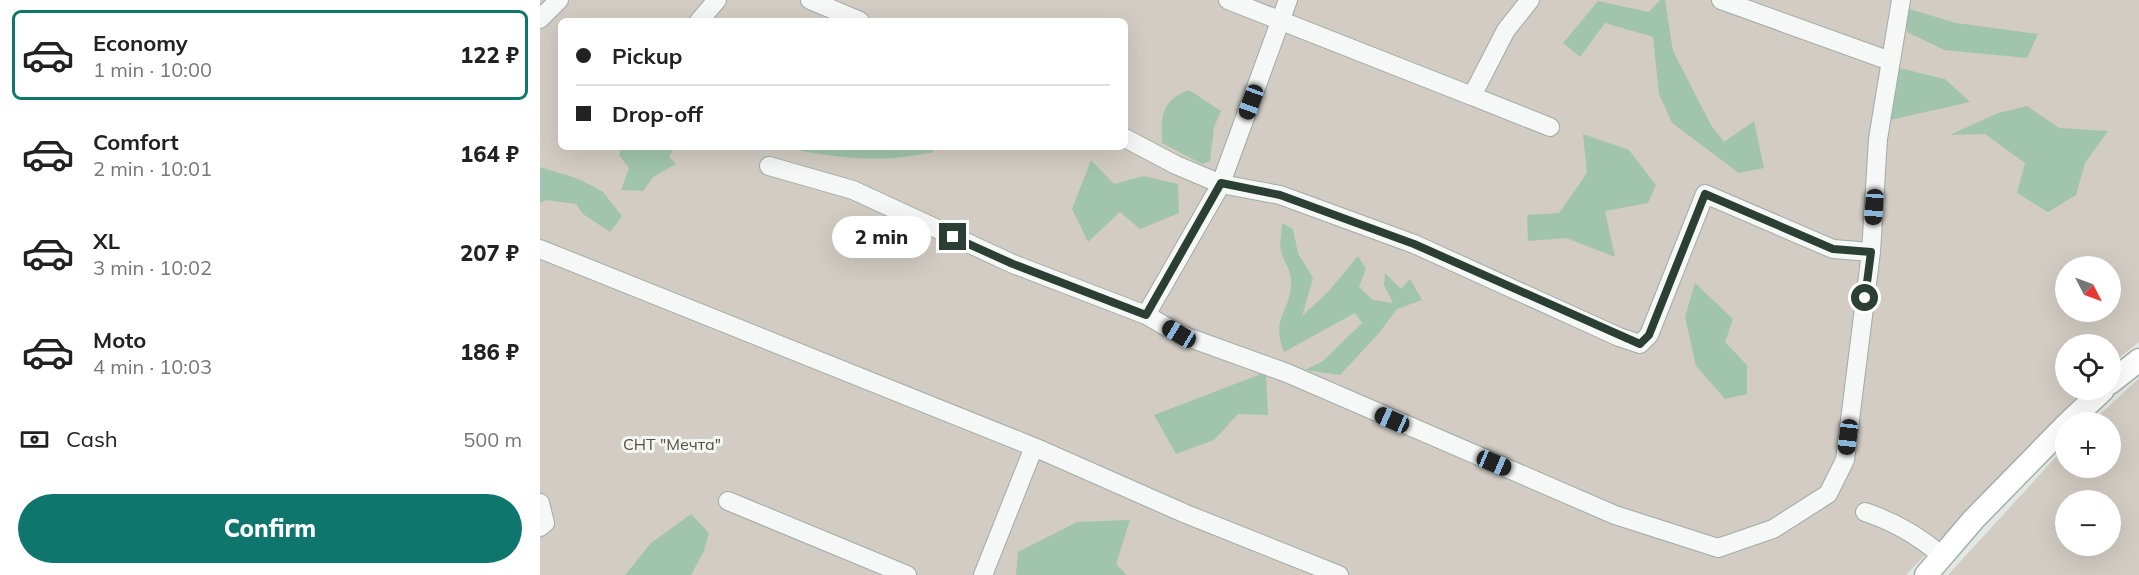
<!DOCTYPE html>
<meta charset="utf-8">
<style>
body{margin:0;font-family:Mulish,sans-serif;background:#f2f2f2;color:#222;height:100vh;display:flex;flex-direction:column;font-size:22px;white-space:nowrap}
*{box-sizing:border-box;margin:0}
p{font-size:20px;color:#767676}
.icon{flex:none;width:33px;height:33px;fill:none;stroke:currentColor;stroke-width:2;stroke-linecap:round;stroke-linejoin:round}
.map{position:relative;flex:1;overflow:hidden}
.sheet{display:flex;flex-direction:column;background:#fff;width:540px}
.sheet>*{flex:none}
.top-card{position:absolute;left:18px;top:18px;width:570px;height:132px;border-radius:9px;box-shadow:0 6px 24px #0002;display:grid;align-content:center;height:132px;padding:0 18px;background:#fff}
.needle{width:39px;rotate:132deg}
.tools{position:absolute;left:1515px;top:256px;display:grid;gap:12px}
.tools a{display:grid;place-items:center;width:66px;height:66px;border-radius:50%;background:#fff;box-shadow:0 6px 24px #0002;font-size:30px}
.end{position:absolute;width:27px;height:27px;margin:-14px;border:8px solid #2c3f34;background:#fff;box-shadow:0 0 0 3px #fff}
.from{border-radius:50%}
.bubble{position:absolute;height:42px;border-radius:21px;background:#fff;box-shadow:0 6px 24px #0002;font-size:20px;font-weight:800;line-height:42px;text-align:center}
.car{position:absolute;width:18px;height:36px;margin:-18px -9px;border-radius:8px;box-shadow:0 0 4px 2px #0007;background:linear-gradient(#222 24%,#8ab4d8 0 40%,#222 0 76%,#8ab4d8 0 86%,#222 0)}
.top-card b{display:flex;align-items:center;gap:21px;height:57px;font-size:22px}
.top-card b+b{border-top:2px solid #e0e0e0}
.top-card i{width:15px;height:15px;background:#222}
ul{padding:10px 0 0;list-style:none}
li{display:flex;align-items:center;gap:18px;height:90px;margin:0 12px 9px;padding:0 6px;border:3px solid transparent;border-radius:9px}
li div{flex:1}
li b{display:block;font-size:22px}
li em{font-style:normal;font-weight:800}
li.on{border-color:#0f766e}
li>.icon{width:54px;height:54px;stroke-width:1.5}
.pay{display:flex;align-items:center;gap:15px;height:66px;padding:0 18px;font-size:22px}
.pay p{margin-inline-start:auto}
.cta{display:flex;gap:12px;margin-top:auto;padding:12px 18px}
.cta a{flex:1;height:69px;border-radius:36px;background:#0f766e;color:#fff;font-size:24px;font-weight:800;line-height:69px;text-align:center}
main{display:flex;flex:1;min-height:0}
.map>svg:first-child{display:block}
.green{fill:#d2ccc4;fill-rule:evenodd}
.water{fill:#a1c5ac}
.lines{fill:none;stroke-linecap:round;stroke-linejoin:round}
.minor-casing{stroke:#a0aca5;stroke-width:20}
.major-casing{stroke:#a1b1a7;stroke-width:25}
.minor{stroke:#f5f8f6;stroke-width:18}
.major{stroke:#fff;stroke-width:22}
.route{stroke:#2c3f34;stroke-width:8}
.labels{text-anchor:middle;stroke-width:6;stroke-linejoin:round;paint-order:stroke}
.park-label{font-size:16px;fill:#594d3b;stroke:#f2f7f3}
</style>
<main>
<section class="sheet">
<ul>
<li class="on"><svg class="icon" aria-label="car" viewBox="0 0 24 24"><path d="M5 17H2v-5l4-1 3-4h7l3 4 3 1v5h-3M9 17h6M6 11h13"/><circle cx="7" cy="17" r="2"/><circle cx="17" cy="17" r="2"/></svg><div><b>Economy</b><p>1 min · 10:00</p></div><em>122 ₽</em></li>
<li><svg class="icon" aria-label="car" viewBox="0 0 24 24"><path d="M5 17H2v-5l4-1 3-4h7l3 4 3 1v5h-3M9 17h6M6 11h13"/><circle cx="7" cy="17" r="2"/><circle cx="17" cy="17" r="2"/></svg><div><b>Comfort</b><p>2 min · 10:01</p></div><em>164 ₽</em></li>
<li><svg class="icon" aria-label="car" viewBox="0 0 24 24"><path d="M5 17H2v-5l4-1 3-4h7l3 4 3 1v5h-3M9 17h6M6 11h13"/><circle cx="7" cy="17" r="2"/><circle cx="17" cy="17" r="2"/></svg><div><b>XL</b><p>3 min · 10:02</p></div><em>207 ₽</em></li>
<li><svg class="icon" aria-label="car" viewBox="0 0 24 24"><path d="M5 17H2v-5l4-1 3-4h7l3 4 3 1v5h-3M9 17h6M6 11h13"/><circle cx="7" cy="17" r="2"/><circle cx="17" cy="17" r="2"/></svg><div><b>Moto</b><p>4 min · 10:03</p></div><em>186 ₽</em></li>
</ul>
<div class="pay"><svg class="icon" aria-label="cash" viewBox="0 0 24 24"><path d="M3 7h18v10H3z"/><circle cx="12" cy="12" r="2"/></svg>Cash<p>500 m</p></div>
<div class="cta"><a>Confirm</a></div>
</section>
<div class="map">
<svg width="1599" height="575" viewBox="0 0 1599 575">
<rect width="100%" height="100%" fill="#e2e9e5"/>
<path class="green" d="M0,0h1599v342l-28,22 -1,-19h-44v45h18l-178,185h-1366zM21,21h564v126h-564zM1526,267h44v45h-44z
M1599,378v197h-191l117,-128 1,21h44v-45h-19zM1526,501h44v45h-44z"/>
<path class="water" d="M1120,0h5l8,51 38,74 13,17 30,-21 10,47 -25,5 -67,-50 -13,-29 -6,-57 -48,-14 -25,34 -17,-14 35,-42 51,11z
M1366,8l50,15 82,11 -11,24 -83,-8 -37,-18z
M1359,68l46,11 25,23 -80,18z
M649,90l32,21 -7,16 -4,34 -8,3 -40,-21c-1,-26 -1,-43 27,-53z
M1487,106l32,22 49,3 -23,32 -9,32 -28,17 -31,-19 8,-30 -40,-29 -35,1 48,-22z
M1043,134l46,16 27,35 -8,18 -43,8 10,46 -49,-19 -38,3 -1,-26 32,-2 28,-40z
M82,147h53l-6,10 7,7 -23,13 -10,14 -22,-1 8,-22 -10,-13z
M254,147h134l6,5c-52,11 -91,7 -143,-3z
M551,160l23,24 30,-8 34,8 1,29 -39,16 -20,-17 -32,30 -16,-33z
M0,167l39,12 24,13 19,24 -12,16 -27,-18 -7,-10 -30,-4 -6,3z
M742,223l11,6 5,24 15,25 -11,38 26,-24 30,-36 8,13 -7,18 14,13 20,3 -9,-18 1,-12 16,16 9,-10 12,21 -25,9 -18,24 -39,42 -35,-5 18,-9 39,-38 -7,-10 -71,39c-14,-35 7,-40 7,-69 1,-13 -7,-20 -10,-32 -2,-8 1,-20 1,-28z
M1155,283l38,36 -8,23 22,23v29l-22,5 -29,-33 -11,-49z
M726,372l2,43 -30,-1 -24,26 -38,14 -22,-39z
M151,514l18,19 -5,18 -13,24h-66l26,-32z
M590,520l-14,44 11,11h-111l2,-23 59,-30z"/>
<g class="lines">
<defs>
<path id="minor" d="M270,0l50,21
M688,0l244,96 34,-66 24,-30
M748,0l-68,186 -74,129 33,19 108,39 328,142 103,33 55,-19 55,-35 17,-34 26,-208 7,-113 23,-139
M1181,0l169,61
M0,19l19,-19
M159,21l18,-21
M932,96l78,31
M585,138l51,27 45,19 59,11 134,49 205,93 21,7 9,-9 56,-141 128,55 38,3
M229,166l84,24 160,74 133,51
M0,249l494,198 152,67 153,61
M188,501l179,74
M0,503l5,20 -5,4
M1325,512c30,10 53,23 77,44
M443,575l51,-128"/>
<path id="major" d="M1570,383l29,-23
M1528,423l35,-33
M1386,575l48,-56 92,-94"/>
</defs>
<use href="#minor" class="minor-casing"/>
<use href="#major" class="major-casing"/>
<use href="#minor" class="minor"/>
<use href="#major" class="major"/>
</g>
<g class="lines">
<path class="route" d="M413,237l60,27 133,51 75,-132 59,12 134,49 226,100 9,-9 56,-141 128,55 38,3 -6,46"/>
</g>
<g class="labels">
<g class="park-label">
<text x="132" y="450">СНТ "Мечта"</text>
</g>
</g>
</svg>
<div class="tools">
<a><svg class="needle" viewBox="-14 -14 28 28"><path d="M0-13l5 13h-10z" fill="#e53935"/><path d="M0 13l5-13h-10z" fill="#767676"/></svg></a>
<a><svg class="icon" aria-label="locate" viewBox="0 0 24 24"><circle cx="12" cy="12" r="6"/><path d="M12 2v4M12 18v4M2 12h4M18 12h4"/></svg></a>
<a>+</a>
<a>−</a>
</div>
<i class="end from" style="left:1325px;top:298px"></i>
<i class="end" style="left:413px;top:237px"></i>
<div class="bubble" style="left:292px;top:216px;width:99px">2 min</div>
<i class="car" style="left:711px;top:102px;rotate:200deg"></i>
<i class="car" style="left:1334px;top:207px;rotate:184deg"></i>
<i class="car" style="left:639px;top:334px;rotate:301deg"></i>
<i class="car" style="left:852px;top:420px;rotate:294deg"></i>
<i class="car" style="left:1308px;top:437px;rotate:187deg"></i>
<i class="car" style="left:954px;top:463px;rotate:113deg"></i>
<div class="top-card">
<b><i class="from"></i>Pickup</b>
<b><i></i>Drop-off</b>
</div>
</div>
</main>
